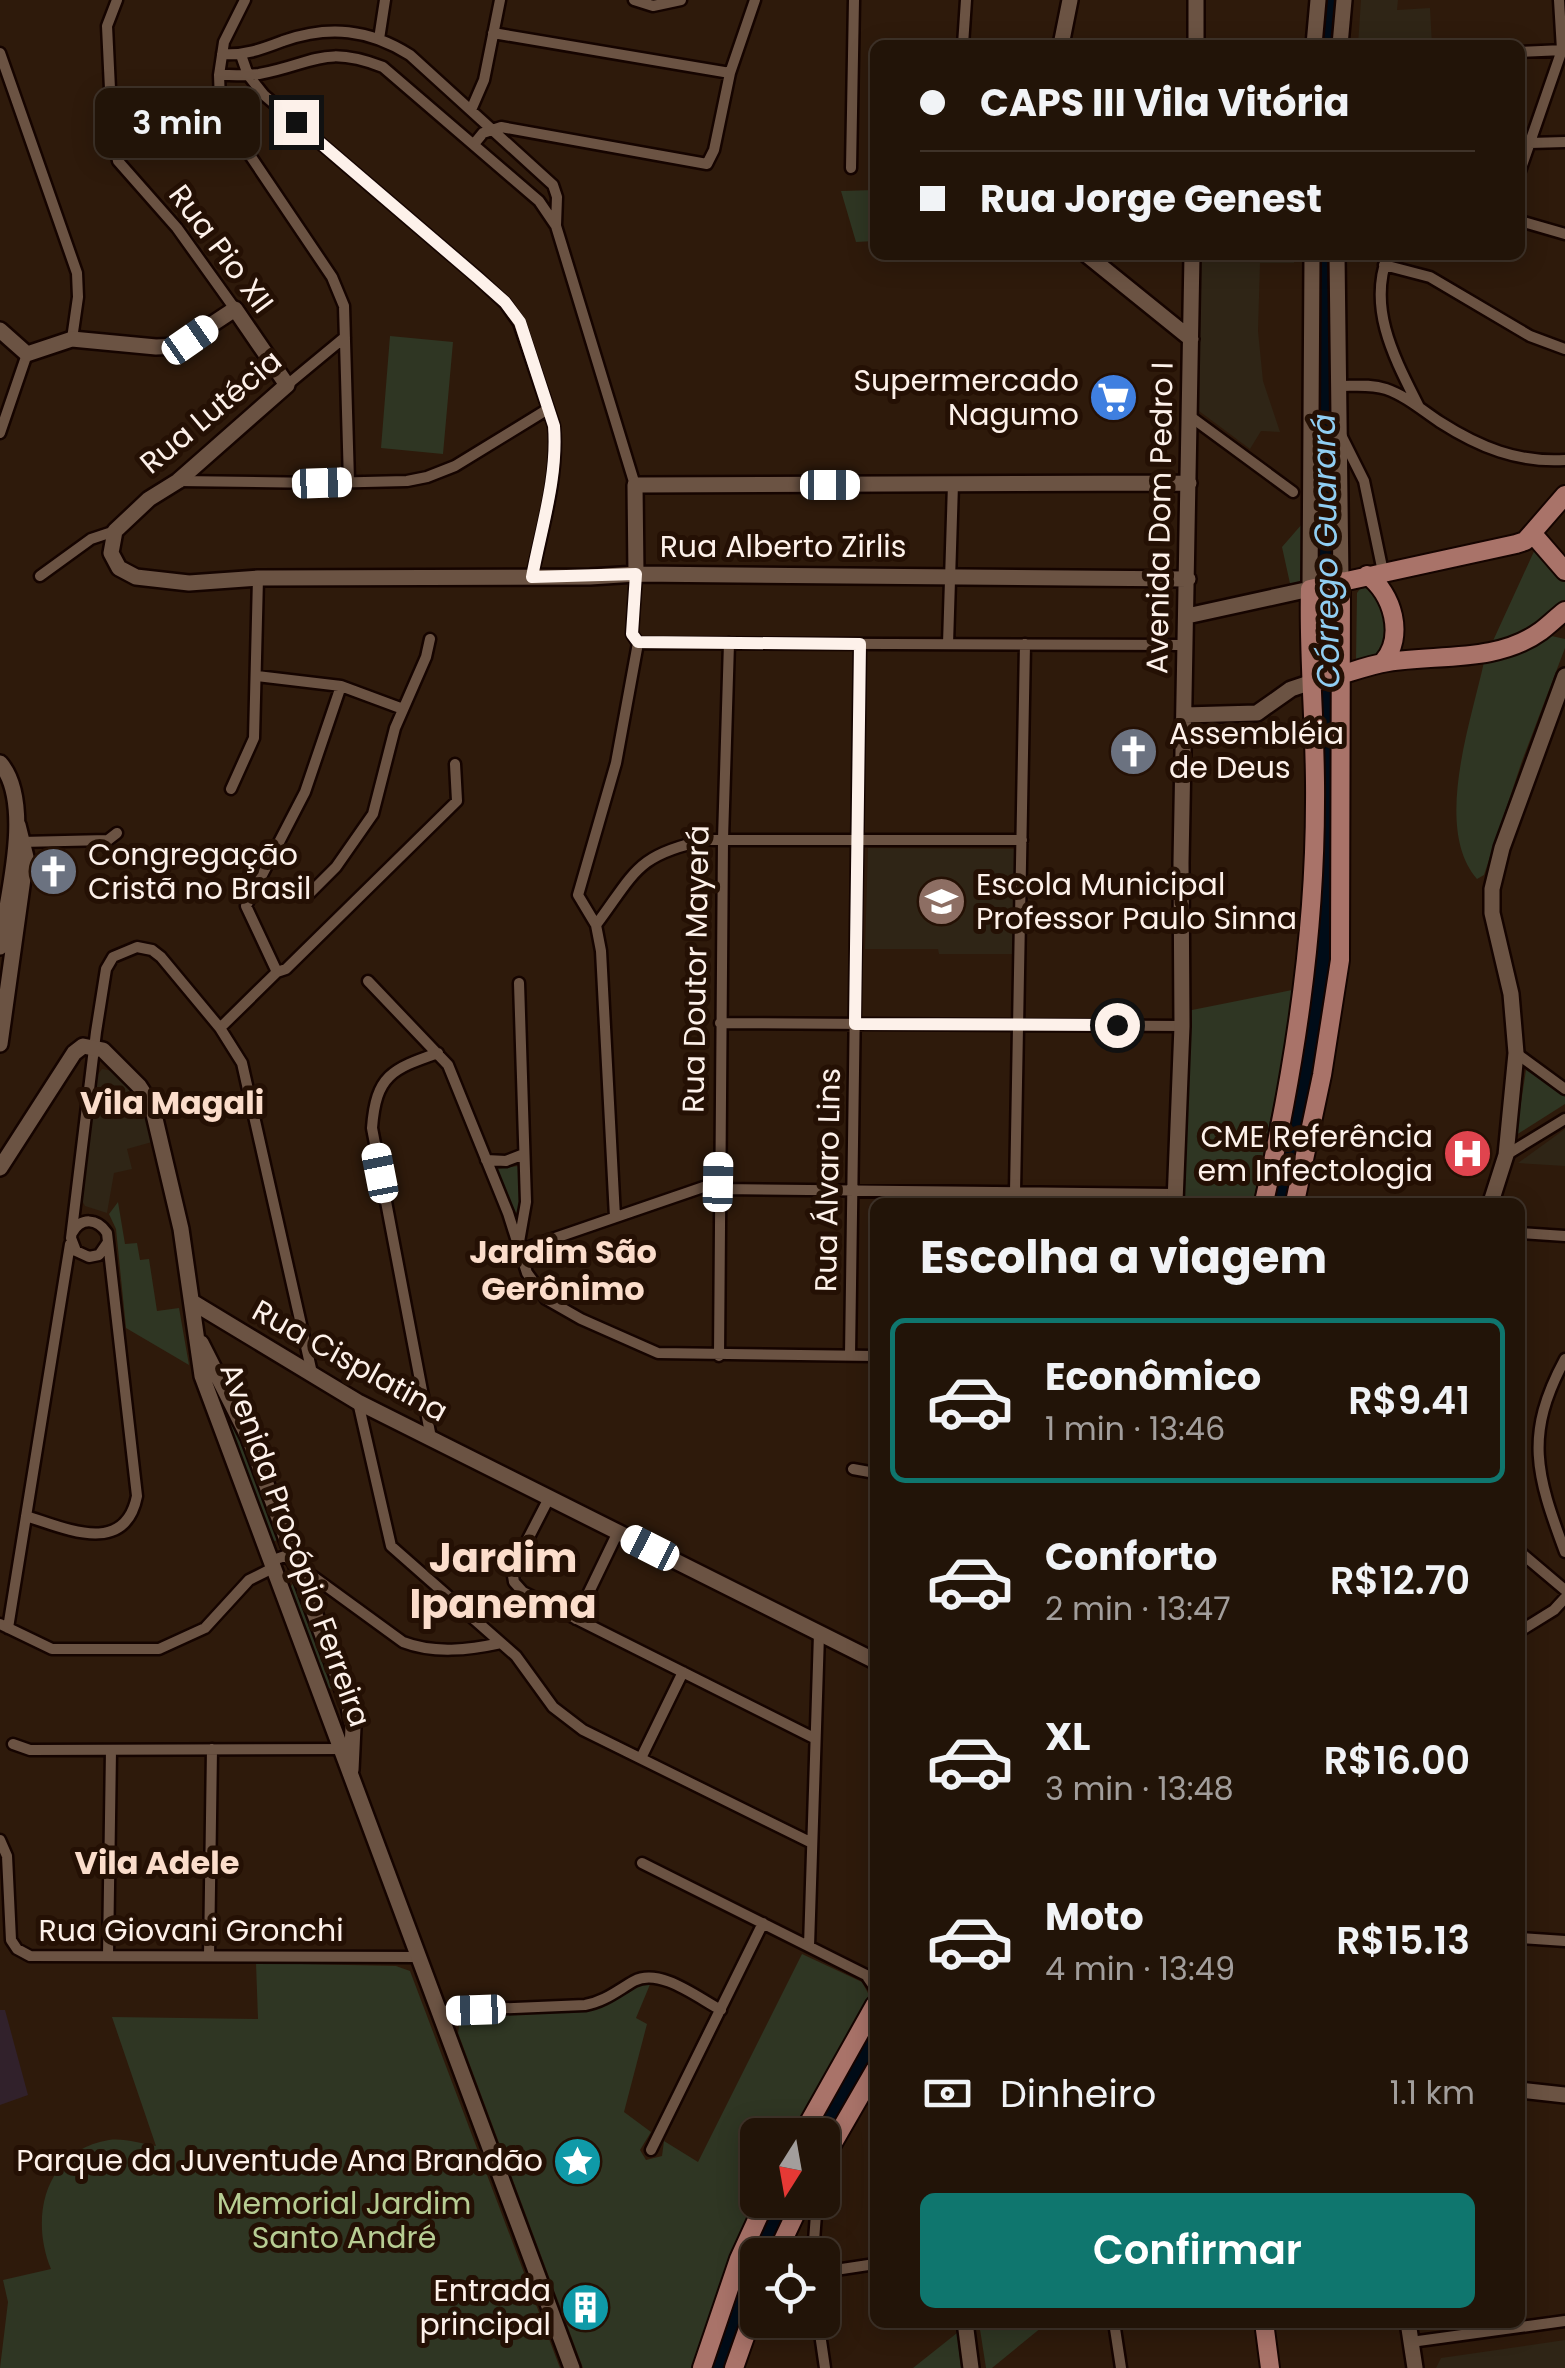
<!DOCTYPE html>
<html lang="pt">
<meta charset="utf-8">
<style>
body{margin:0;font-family:Poppins,sans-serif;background:#2a1d12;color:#f1f3f6;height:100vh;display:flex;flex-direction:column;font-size:38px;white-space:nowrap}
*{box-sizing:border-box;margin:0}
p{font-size:32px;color:#a29e9c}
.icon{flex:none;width:55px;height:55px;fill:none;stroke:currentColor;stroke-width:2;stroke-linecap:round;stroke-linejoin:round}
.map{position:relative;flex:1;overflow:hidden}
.sheet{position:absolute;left:870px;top:1198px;width:655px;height:1130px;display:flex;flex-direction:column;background:#221408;border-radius:15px;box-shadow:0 5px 25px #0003,0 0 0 2px #3f3329}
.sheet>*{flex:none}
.guide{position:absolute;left:870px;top:40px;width:655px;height:220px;border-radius:15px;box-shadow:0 5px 25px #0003,0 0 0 2px #3f3329;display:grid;align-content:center;height:220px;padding:0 50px;background:#221408}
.needle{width:65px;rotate:191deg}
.tools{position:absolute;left:740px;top:2118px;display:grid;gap:20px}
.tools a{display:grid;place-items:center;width:100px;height:100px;border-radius:15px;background:#221408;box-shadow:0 5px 25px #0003,0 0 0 2px #3f3329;font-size:50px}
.end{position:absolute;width:45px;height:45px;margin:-22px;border:12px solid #fdf1ea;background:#111;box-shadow:0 0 0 5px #111}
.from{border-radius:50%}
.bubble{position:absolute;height:70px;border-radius:15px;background:#221408;box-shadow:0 5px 25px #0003,0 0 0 2px #3f3329;font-size:32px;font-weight:600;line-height:70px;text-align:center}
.car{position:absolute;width:30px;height:60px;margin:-30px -15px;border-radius:12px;box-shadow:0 0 8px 2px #0007;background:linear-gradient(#fff 24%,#345 0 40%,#fff 0 76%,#345 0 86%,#fff 0)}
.guide b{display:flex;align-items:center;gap:35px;height:95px;font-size:38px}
.guide b+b{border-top:2px solid #3f3329}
.guide i{width:25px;height:25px;background:#f1f3f6}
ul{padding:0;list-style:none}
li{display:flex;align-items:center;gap:30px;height:165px;margin:0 20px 15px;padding:0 30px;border:5px solid transparent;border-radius:15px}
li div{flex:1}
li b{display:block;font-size:38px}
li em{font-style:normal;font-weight:600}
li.active{border-color:#0f766e}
li>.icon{width:90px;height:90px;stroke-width:1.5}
h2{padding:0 50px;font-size:45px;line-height:120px}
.pay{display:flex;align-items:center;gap:25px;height:110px;padding:0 50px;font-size:38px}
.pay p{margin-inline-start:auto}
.action{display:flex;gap:20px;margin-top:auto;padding:20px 50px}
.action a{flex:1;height:115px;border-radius:15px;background:#0f766e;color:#fff;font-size:40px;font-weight:600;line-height:115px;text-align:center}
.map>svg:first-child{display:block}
.industrial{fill:#31212b}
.education{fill:#2f2516}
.green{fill:#2f3623}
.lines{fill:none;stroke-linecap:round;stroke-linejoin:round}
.river{stroke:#000c18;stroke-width:18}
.street-casing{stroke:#150400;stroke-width:15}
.secondary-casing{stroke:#150400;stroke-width:20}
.primary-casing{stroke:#150400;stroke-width:22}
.street{stroke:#6b5343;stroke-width:10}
.secondary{stroke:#6b5343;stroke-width:15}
.primary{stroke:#a97369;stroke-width:18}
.route{stroke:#fdf1ea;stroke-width:12}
.labels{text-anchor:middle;stroke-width:10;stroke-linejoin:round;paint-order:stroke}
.street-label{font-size:30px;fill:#fdf1ea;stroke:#241004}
.poi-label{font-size:30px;fill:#fdf1ea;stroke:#241004;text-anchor:end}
.park-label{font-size:30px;fill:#b7cd93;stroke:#241004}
.water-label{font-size:32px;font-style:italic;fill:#90cef2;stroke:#241004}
.neighbourhood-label{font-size:32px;font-weight:bold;fill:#fbddcb;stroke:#241004}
.district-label{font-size:40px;font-weight:bold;fill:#fbddcb;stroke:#241004}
</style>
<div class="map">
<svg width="1565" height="2368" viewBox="0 0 1565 2368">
<rect width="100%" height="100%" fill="#2e1a0b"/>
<path class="industrial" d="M0,2010h5l23,85 -28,10z"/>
<path class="education" d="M1361,0h37l-1,10 33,-2 2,37h-74z
M1201,255h93v8h-34l-2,68 5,50 17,51 -19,-1 -11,18 -51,-38z
M868,848l148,1 -1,105h-76l-1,-5h-73z
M102,1069l11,2 21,22 8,11 10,38 -25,7 5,20 -18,4 -7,40 -22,-7 -4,-7 15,-122z
M1565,1129v37l-47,-3z
M1565,2340v28h-129l5,-10z"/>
<path class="green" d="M875,190v51l-19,1 -15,-51z
M390,336l63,6 -10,112 -62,-6z
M1302,524v54l-4,7 -7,3 -9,-41z
M1536,547l29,33v28l-37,22 -36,13z
M1364,583l7,1 22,49 -9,20 -28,9 1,-69z
M1547,635l18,4v9l-43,113 -38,114 -7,4c-44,-51 -6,-157 7,-217z
M1292,990l-7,59 -32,153h-70l4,-191z
M1526,1070l39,24v10l-49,31z
M518,1166l2,44 -4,3 -21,-44z
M118,1202l7,42 12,-1 3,17 9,-1 8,52 22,-3 10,57 -63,-37 -10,-99 -7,-15z
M229,1418l15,22 34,96 -2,5 -5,-1 -44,-119z
M293,1584l41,100 -1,6 -6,-3 -38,-99z
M802,1954l60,28 7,13 -75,140h-36v65l-62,168h-113l-125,-335 2,-13 8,-5 125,-5 49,-27 9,-1 -15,36 11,6 -23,88 27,20 -11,18 6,10 16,-4 2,-15 34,21z
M256,1963l140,3 14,5 150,397h-560l8,-66 -5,-22 48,-11c-22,-53 -5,-119 58,-129 16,-2 32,4 47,6l-44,-129 146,2z
M979,2323v-1l68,1 -55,45h-6z
M957,2333l4,35h-48z"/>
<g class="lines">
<path class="river" d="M1327,45l3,-45
M1281,1202l34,-171 14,-189 -6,-587
M822,2136l53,-96
M760,2255l27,-55
M718,2368l40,-107"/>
<defs>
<path id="street" d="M117,0l-10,26 5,105 6,30 59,67 58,81
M245,0l-21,42 -5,33 1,27 15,31 97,144 12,29 5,176
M634,0l19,6 28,-6
M493,33l237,40
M379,39l6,-39
M963,45l3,-45
M1520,52l44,-2
M0,53l77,220 1,24 -6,42
M222,54c22,2 40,-5 61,-13 46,-16 86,-12 127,14l143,130 4,12 -1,28
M241,55l7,20 16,20 214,183 27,25 14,20 35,103c5,50 -12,103 -22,151
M219,75c13,0 27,1 40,-1 55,-10 64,-30 124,-7l156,134 17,25 79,259
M471,110l13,-30 16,-80
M1530,143l35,-1
M474,144l9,-11 18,-6 206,37 7,-14 16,-77 25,-73
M851,168l3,-168
M1520,171l42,-121 -3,-50
M1520,221l45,13
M1388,255c-21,54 7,104 31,152
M1384,265l46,12 100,59 35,13
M287,385l58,-48
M1339,386c16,0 32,-2 47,3 20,7 36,21 54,33 39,25 78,41 125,38
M1191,417l102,75
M0,433l27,-79
M1341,435l23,46 19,91
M178,481l144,2 85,-2 20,-4 28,-11 93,-57
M40,576l51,-37 24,-8
M638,643l548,2
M948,644l5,-160
M257,676l84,10 62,23
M231,789l23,-51 4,-160
M21,842l87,-2 9,-7
M310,893l26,-26 37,-53 22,-86 31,-71 4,-18
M596,925c39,-52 40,-71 111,-85h315
M277,972l9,-3 171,-168 -2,-37
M368,981l80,84 60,148 19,60 19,26 35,20 77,34 217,3
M720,1023l462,3
M220,1028l57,-56 -31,-66 59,-114 36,-106
M1516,1053l49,36
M1506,1155l59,-36
M486,1160l20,1 18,-7
M719,1189l456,5
M1015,1192l10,-548
M615,1217l-14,-266 -5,-26 -18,-30 38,-132 22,-120 -6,-9 4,-60
M1520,1233l45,3
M108,1242l-9,13 -10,2 -13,-6 -5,-13 25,-206 10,-63 7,-12 24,-10 15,3 9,7 59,71 22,35 70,310
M519,1242l7,-40 -7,-219
M520,1250l198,-68
M719,1356l4,-517 6,-196
M850,1356l10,-712
M1565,1359c-41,76 -29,115 0,193
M358,1402l33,144 125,110 37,51 30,23 229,113
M431,1438l-59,-310c4,-53 20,-59 66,-75
M853,1469l22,4
M549,1498l-37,72 2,12 9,10 291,146
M26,1516c39,12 99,41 111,-20l-30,-263c-10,-15 -26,-16 -35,0
M1520,1552l45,38
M576,1619l42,-87
M0,1624l52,25h107l46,-21 44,-48 24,-12 3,-9 9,-3 118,86c31,12 66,8 98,1
M8,1628l62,-384
M1520,1631l34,-21 11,-12
M13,1744l17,6 316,-1
M641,1758l42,-86
M0,1840l7,16 4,84 6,9 13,7 390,1
M642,1863l224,112 9,1
M1520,1938l45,3
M809,1946l10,-312
M108,1955l3,-205
M209,1956l3,-207
M866,1975l9,13
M440,2011l145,-6c19,-3 33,-15 49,-24 26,-14 64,17 87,29
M651,2150l112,-227
M813,2255l4,-55
M822,2272l53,-8
M818,2320l7,48
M1114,2322l7,46
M1411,2342l154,-21"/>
<path id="secondary" d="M1061,45l9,-45
M1196,45v-45
M1314,45l4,-45
M1340,45l4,-45
M1087,255l104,84
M1337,255l4,326
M0,330l27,24 45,-15 84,8 23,-1 56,-37 52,76 -109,96 -29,18 -34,32 -4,22 8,15 17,9 53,6 69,-5 332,-1 46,-3 552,5
M636,574l-1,-89 554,-2
M1187,616l123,-27 2,-334
M1184,715l73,-2 34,-24 21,-7
M0,763c34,39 7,135 0,184
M0,1044l26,-187 -8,-32
M0,1168l74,-115 9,-7 20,4 36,36 13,20 29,123 21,147 370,992
M1175,1202l7,-176 -1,-163 11,-608
M1491,1202l15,-47 10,-102 -5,-59 -19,-81v-24l10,-41 63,-172
M194,1303l164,99 517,259
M201,1343l48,95 100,268 4,21 -2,43
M1520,2090l45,5
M965,2322l6,46
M1408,2322l7,46"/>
<path id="primary" d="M1532,533l33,38
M1367,575c26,18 38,62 16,87
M1312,682c26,-4 50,-16 76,-20 50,-8 109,1 153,-31 8,-6 16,-14 24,-20
M1264,1202c30,-131 51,-264 51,-400 1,-71 -7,-142 -5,-213l206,-45 9,-3 40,-46
M1295,1202l27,-127 18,-115 1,-379
M802,2135l73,-130
M822,2162l53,-92
M776,2255l26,-55
M1264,2322l6,46
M702,2368l37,-109 27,-59
M734,2368l24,-68"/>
</defs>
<use href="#street" class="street-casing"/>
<use href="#secondary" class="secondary-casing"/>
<use href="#primary" class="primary-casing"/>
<use href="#street" class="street"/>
<use href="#secondary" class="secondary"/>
<use href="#primary" class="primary"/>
</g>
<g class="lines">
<path class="route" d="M296,122l182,156 27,24 15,20 34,104c4,51 -13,102 -22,151l104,-3 -4,60 6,8 222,2 -5,380 262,1"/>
</g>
<defs>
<symbol id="supermarket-disc" viewBox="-11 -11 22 22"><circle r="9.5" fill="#3f7fe0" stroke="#241004"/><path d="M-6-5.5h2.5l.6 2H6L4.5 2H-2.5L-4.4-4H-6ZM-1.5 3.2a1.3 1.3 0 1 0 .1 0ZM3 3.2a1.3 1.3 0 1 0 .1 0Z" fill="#fff"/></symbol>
<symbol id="church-disc" viewBox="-11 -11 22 22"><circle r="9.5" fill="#6b7280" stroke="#241004"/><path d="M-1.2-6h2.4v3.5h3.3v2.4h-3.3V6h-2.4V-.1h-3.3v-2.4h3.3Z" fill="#fff"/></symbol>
<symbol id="school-disc" viewBox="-11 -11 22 22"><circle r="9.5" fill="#8d6e63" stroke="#241004"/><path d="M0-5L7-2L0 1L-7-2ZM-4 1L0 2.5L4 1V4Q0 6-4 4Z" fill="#fff"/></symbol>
<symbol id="hospital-disc" viewBox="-11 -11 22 22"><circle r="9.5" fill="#e0444e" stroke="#241004"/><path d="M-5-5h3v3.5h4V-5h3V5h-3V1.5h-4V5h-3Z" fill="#fff"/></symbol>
<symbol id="sight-disc" viewBox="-11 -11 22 22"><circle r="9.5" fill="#0f9aa8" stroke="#241004"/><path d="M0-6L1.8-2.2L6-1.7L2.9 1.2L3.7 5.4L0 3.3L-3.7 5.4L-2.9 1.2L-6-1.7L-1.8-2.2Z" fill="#fff"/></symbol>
<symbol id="building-disc" viewBox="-11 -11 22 22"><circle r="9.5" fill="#0f9aa8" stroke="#241004"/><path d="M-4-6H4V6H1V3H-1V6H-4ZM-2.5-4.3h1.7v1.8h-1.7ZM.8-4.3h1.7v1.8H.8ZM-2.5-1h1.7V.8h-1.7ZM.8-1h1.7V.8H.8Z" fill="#fff"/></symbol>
</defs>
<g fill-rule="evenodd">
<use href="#supermarket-disc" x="1086" y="370" width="55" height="55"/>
<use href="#church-disc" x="1106" y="724" width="55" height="55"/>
<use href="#church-disc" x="26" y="844" width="55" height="55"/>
<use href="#school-disc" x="914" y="874" width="55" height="55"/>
<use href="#hospital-disc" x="1440" y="1126" width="55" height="55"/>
<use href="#sight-disc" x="550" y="2134" width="55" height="55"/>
<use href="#building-disc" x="558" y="2280" width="55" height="55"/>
</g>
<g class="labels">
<g class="street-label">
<text transform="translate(221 249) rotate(53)" y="10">Rua Pio XII</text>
<text transform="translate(211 412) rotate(-40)" y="10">Rua Lutécia</text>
<text transform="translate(1160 518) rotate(-89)" y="10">Avenida Dom Pedro I</text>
<text x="783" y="557">Rua Alberto Zirlis</text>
<text transform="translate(696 969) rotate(-89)" y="10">Rua Doutor Mayerá</text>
<text transform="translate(828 1180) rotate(-89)" y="10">Rua Álvaro Lins</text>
<text transform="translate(350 1361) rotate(29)" y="10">Rua Cisplatina</text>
<text transform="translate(295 1545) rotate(70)" y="10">Avenida Procópio Ferreira</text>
<text x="191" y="1941">Rua Giovani Gronchi</text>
</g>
<g class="poi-label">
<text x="1079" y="391">Supermercado<tspan x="1079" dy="34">Nagumo</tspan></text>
<text x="1169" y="744" text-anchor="start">Assembléia<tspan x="1169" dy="34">de Deus</tspan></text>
<text x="88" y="865" text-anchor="start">Congregação<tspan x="88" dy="34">Cristã no Brasil</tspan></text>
<text x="976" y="895" text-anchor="start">Escola Municipal<tspan x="976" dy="34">Professor Paulo Sinna</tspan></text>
<text x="1433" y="1147">CME Referência<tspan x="1433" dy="34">em Infectologia</tspan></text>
<text x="543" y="2171">Parque da Juventude Ana Brandão</text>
<text x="551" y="2301">Entrada<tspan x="551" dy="34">principal</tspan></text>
</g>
<g class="park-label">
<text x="344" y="2214">Memorial Jardim<tspan x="344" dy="34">Santo André</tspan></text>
</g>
<g class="water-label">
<text transform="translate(1326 551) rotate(-91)" y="11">Córrego Guarará</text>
</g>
<g class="neighbourhood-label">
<text x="172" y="1114">Vila Magali</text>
<text x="563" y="1263">Jardim São<tspan x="563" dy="37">Gerônimo</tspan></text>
<text x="157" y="1874">Vila Adele</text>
</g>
<g class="district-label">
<text x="503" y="1572">Jardim<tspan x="503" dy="46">Ipanema</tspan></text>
</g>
</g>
</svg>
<div class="tools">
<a><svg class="needle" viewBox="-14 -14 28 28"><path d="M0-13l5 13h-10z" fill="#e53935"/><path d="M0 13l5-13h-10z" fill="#a29e9c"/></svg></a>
<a><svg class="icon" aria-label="locate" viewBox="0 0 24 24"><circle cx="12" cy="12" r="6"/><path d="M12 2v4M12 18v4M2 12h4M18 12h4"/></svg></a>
</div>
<i class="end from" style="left:1117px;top:1025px"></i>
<i class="end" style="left:296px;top:122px"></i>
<div class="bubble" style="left:95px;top:88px;width:165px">3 min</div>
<i class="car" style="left:190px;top:340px;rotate:55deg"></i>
<i class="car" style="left:322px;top:483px;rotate:88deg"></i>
<i class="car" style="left:830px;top:485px;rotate:90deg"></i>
<i class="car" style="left:380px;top:1173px;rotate:349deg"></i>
<i class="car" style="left:718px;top:1182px;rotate:1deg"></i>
<i class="car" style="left:650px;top:1548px;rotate:297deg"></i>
<i class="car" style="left:476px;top:2010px;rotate:268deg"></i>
<div class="guide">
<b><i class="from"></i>CAPS III Vila Vitória</b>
<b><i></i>Rua Jorge Genest</b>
</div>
<section class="sheet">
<h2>Escolha a viagem</h2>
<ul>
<li class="active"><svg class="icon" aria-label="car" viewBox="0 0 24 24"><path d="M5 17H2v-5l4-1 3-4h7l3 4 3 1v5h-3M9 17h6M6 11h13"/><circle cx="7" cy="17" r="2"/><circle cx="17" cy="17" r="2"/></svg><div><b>Econômico</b><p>1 min · 13:46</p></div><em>R$9.41</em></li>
<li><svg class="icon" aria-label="car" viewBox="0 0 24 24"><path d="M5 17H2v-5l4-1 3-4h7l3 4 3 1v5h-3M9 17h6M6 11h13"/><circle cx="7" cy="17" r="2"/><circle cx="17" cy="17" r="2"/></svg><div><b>Conforto</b><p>2 min · 13:47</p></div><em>R$12.70</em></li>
<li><svg class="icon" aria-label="car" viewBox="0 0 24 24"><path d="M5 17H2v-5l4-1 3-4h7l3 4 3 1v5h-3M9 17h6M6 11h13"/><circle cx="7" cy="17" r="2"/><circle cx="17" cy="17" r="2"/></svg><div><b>XL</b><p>3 min · 13:48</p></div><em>R$16.00</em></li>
<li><svg class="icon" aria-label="car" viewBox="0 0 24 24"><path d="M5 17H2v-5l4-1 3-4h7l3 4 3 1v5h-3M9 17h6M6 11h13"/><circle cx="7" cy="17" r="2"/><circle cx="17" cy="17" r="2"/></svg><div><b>Moto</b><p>4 min · 13:49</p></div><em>R$15.13</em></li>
</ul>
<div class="pay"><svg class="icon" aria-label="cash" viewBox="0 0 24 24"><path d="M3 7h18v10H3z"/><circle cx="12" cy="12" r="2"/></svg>Dinheiro<p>1.1 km</p></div>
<div class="action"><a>Confirmar</a></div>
</section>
</div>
